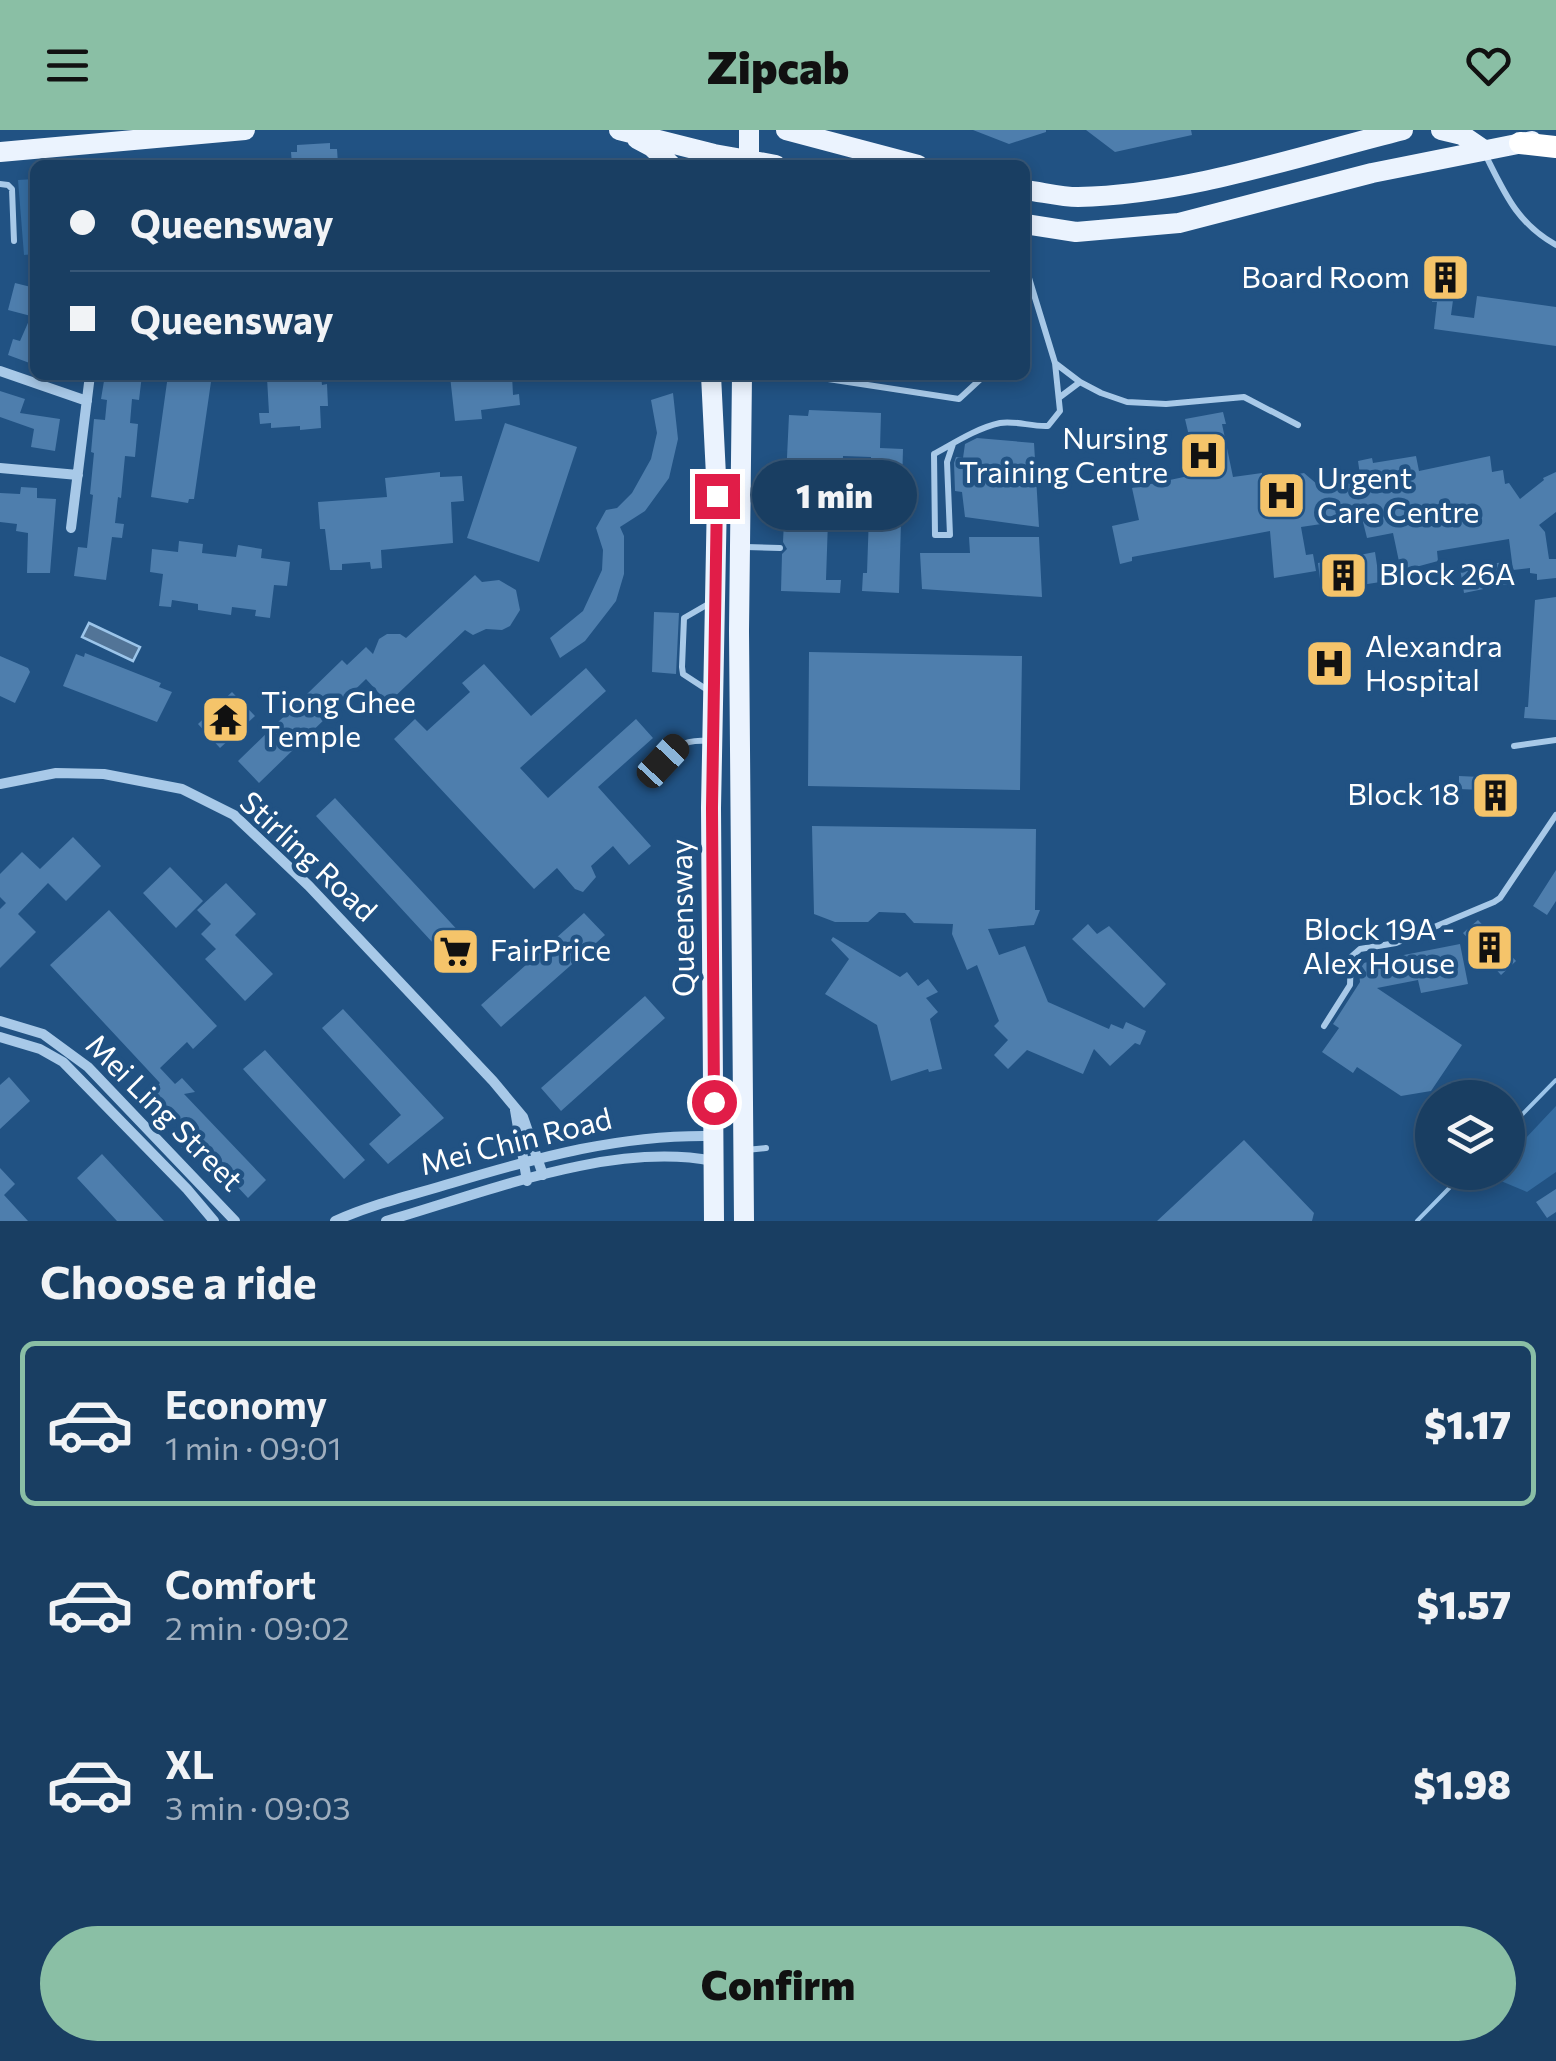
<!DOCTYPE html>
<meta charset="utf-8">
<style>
body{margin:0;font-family:Commissioner,sans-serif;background:#224568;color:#f1f3f6;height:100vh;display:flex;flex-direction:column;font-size:38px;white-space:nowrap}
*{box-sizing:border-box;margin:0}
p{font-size:32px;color:#9faebe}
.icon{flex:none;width:55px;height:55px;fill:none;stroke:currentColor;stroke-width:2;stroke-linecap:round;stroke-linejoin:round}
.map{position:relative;height:1091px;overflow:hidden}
.details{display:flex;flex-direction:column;background:#193e62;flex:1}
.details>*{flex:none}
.banner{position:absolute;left:30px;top:30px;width:1000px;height:220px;border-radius:15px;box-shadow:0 5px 15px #0003,0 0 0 2px #375777;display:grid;align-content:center;height:220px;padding:0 40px;background:#193e62}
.controls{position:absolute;left:1415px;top:950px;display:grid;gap:20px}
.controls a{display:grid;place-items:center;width:110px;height:110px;border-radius:50%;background:#193e62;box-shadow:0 5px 15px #0003,0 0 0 2px #375777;font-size:50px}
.end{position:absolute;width:45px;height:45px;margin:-22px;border:12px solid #e11d48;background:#fff;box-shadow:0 0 0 5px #fff}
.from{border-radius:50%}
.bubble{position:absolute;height:70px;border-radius:35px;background:#193e62;box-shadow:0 5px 15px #0003,0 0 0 2px #375777;font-size:32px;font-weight:800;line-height:70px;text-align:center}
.car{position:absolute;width:30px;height:60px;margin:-30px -15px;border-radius:12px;box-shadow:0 0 8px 2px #0007;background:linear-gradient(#222 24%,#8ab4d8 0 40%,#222 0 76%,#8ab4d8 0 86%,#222 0)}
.banner b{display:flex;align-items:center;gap:35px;height:95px;font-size:38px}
.banner b+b{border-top:2px solid #375777}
.banner i{width:25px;height:25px;background:#f1f3f6}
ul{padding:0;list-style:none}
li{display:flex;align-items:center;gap:30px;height:165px;margin:0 20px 15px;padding:0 20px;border:5px solid transparent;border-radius:15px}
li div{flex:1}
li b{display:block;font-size:38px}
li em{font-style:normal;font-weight:800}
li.current{border-color:#8abfa5}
li>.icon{width:90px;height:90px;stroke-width:1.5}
h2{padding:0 40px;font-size:45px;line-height:120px}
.cta{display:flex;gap:20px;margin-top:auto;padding:20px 40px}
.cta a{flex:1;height:115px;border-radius:60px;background:#8abfa5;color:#111;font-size:40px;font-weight:800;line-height:115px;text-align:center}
header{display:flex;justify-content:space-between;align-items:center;height:130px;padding:0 40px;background:#8abfa5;color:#111;font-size:45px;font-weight:800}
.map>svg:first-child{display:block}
.green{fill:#356ca0}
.water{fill:#527497;stroke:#9cc5ea;stroke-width:2.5}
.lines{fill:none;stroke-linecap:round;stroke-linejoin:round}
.stream{stroke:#9cc5ea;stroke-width:4}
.building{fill:#4e7ead}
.lane{stroke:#a8c9e8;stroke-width:6}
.street{stroke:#a8c9e8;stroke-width:10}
.primary{stroke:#ebf3fe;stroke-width:20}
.highway{stroke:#fff;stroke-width:22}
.route{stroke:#e11d48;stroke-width:12}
.labels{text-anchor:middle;stroke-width:9;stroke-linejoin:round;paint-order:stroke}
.poi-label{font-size:30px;fill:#fff;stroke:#215283;text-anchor:start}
.street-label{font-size:30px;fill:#fff;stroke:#215283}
</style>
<header><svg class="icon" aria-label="menu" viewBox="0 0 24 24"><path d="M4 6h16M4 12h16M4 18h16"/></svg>Zipcab<svg class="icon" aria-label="heart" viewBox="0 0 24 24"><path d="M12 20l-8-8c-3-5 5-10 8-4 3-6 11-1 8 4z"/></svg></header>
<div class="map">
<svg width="1556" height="1091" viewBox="0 0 1556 1091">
<rect width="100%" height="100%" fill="#215283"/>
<path class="green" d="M35,49v75l-11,1 -6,-75z
M1556,976v66l-29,20 -38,-16 4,-3 15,-1v-15z"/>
<path class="water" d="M89,493l51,24 -7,14 -51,-24z"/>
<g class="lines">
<path class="stream" d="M1508,999l48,-49
M1417,1091l48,-49"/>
</g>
<path class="building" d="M973,0h73v2l-37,12z
M1086,0h105l1,5 -77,17z
M330,13v6h7l1,15 -46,1 -1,-13h6v-7z
M1440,135l12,1 -3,26 5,1 -3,22 23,3 3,-22 79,11v39l-122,-17 3,-27h-5l2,-12 3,1z
M15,153l20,5v77l-27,-10 5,-16 7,2 11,-25 -23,-6z
M105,245h37l-3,25 -7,-1 -2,24 8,1 -3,33 -10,-1 -4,42 -3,-1 -3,26 9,1 -2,14 -10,-1 -6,43 -32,-4 4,-29 9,1 6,-53 -3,-1 4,-41 -3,-1 3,-33 11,1 2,-20 -6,-1z
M168,245h44l-18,124h-5l-1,4 -37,-6z
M274,245h47l1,10 5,-1 1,22h-8l1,22 -21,2v-4l-29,2v-5l-11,1 -1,-11h10l-2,-35z
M512,245l1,20 6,-1 1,11 -39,5 1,9 -27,2 -5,-45z
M0,261l25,8 -5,14 40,6 -5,32 -24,-4 3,-18 -34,-12z
M673,263l5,46 -9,39 -24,33 -25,16 4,9v38l-8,27 -31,40 -25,17 -10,-20 33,-27 19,-41 1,-20 -7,-22 10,-18 11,-2 15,-15 19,-34 6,-26 -6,-33z
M809,280l72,3 -1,35 23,1 -4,144 -37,-2 1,-18h4l4,-116 -28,-1 -1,36 -13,-1 -3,89h15l-1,13 -59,-2 1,-37 5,-5 -4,-7 6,-127 19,1z
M1223,282l3,12h-4l11,53 29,-4 1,7 41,-7 14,12 20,-3v3l23,-3 -3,-21 14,-3 1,5 43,-7 3,15 71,-15 2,16 11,-2 2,14 4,-1 11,16 24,-19 -1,-2 13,-6v40l-17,13 6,7 4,27h7v19l-19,2v-6l-7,-1v-5l-17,2 -4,-31 -72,12 1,10 -37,10 -8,-38 -26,5 -5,-20 -61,9 5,28 7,-1 3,17 -42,7 -4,-47 -138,26v4l-12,3 -8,-38 27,-6 -7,-32 66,-14 -13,-55z
M505,293l72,24 -38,115 -72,-24z
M977,308l57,5 5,84 -74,-10 -3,-25 -7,-1 -1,-28 2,-6 7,1 2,-14z
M440,342v5l22,-1 2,25 -13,1 2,41 -72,7 1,18 -11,1 -1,-7 -28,2v6h-12l-5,-41h-5l-2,-27 69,-5 -2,-19z
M21,357l16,1v10l19,1 -6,74h-23l1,-40 -12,-2 1,-7 -17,-2v-29l20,1z
M969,407h70l3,60 -120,-8 -2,-36h50z
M179,411l24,3 -1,9 34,4 2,-12 24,4 -1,9 29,4 -3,24 -13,-1 -4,33 -15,-2 1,-6 -24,-3 -1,8 -33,-5v-6l-26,-4 -1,7 -12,-1 4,-32 -13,-2 2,-23 26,3z
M1375,422l3,20 22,-4 3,18 -15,3 -1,-8 -26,4 1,4 -20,3 -2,-15 -20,2 -2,-16z
M1505,432l3,22 -44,9 -4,-25z
M475,445l7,7 17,-2 17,10 4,20 -10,16 -8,4 -16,-1 -13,6 -8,-5 -77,73 -22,-24 -107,104 -21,-22 104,-101 5,5 19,-18 7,7 6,-15 8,-5h13l6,4z
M1556,467v123l-32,-2 1,-11h3l7,-107z
M654,482l25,1 -3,61 -24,-2z
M809,522l213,4 -2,134 -212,-4z
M85,523l76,30 -2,4 13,5 -15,30 -94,-36 13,-32 8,3z
M0,526l28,12 2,4 -15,31 -15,-7z
M484,534l47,52 55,-48 20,23 -86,77 28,30 88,-79 17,19 -55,49 53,59 -22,19 -16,-19 -22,20 5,11 -13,15 -8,-3 -18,-21 -23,21 -140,-150 21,-20 12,12 43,-39 -8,-9z
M232,562l23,24 -35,32 -22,-24z
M1459,646l43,2v9h7v12h-7v10l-22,-1 2,-18 -23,-1z
M335,668l141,152 -20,18 -140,-152z
M812,696l224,3 -1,81h5l-6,15 -46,4 11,26 26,-9 23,56 61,27 2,-5 12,5 3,-7 20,9 -6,14 -5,-2 -25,23 -16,-17 -11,25 -56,-24 -19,19 -14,-14 14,-15 -14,-14 5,-5 -22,-56 -10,5 -15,-36 1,-10 -39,-1 -9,-10 -26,-1 -11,10h-33l-21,-8z
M73,707l28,29 -35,35 -18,-18 -30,31 18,18 -36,36v-59l6,-6 -6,-6v-23l22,-22 18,17z
M170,737l33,34 -27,27 -33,-35z
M1556,740v31l-9,14 -14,-9z
M226,753l30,31 -21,21 38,39 -28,27 -40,-42 11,-10 -15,-15 10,-10 -14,-14z
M109,780l108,116 -24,23 -6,-7 -27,26 15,16 7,-6 13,14 -11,2 82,86 -18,18 -54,-58 -10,10 -14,-15 10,-9 -31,-32 11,-11 -110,-118z
M584,783l21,22 -104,92 -20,-22z
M1478,790l38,41 -15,14 -38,-42z
M1088,794l9,10 12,-8 57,58 -22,24 -72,-69z
M833,807l67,40 7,-5 11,14 10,-7 10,13 -12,6 12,14 -8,7 12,50 -13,3 -1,-3 -37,12 -14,-56 -52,-31 24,-35 -18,-19z
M1460,814l8,40 -47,9 -3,-13 -41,8 85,57 -31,46 -30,5 -44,-29 -4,6 -31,-21 17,-24 -6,-4 27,-42 -2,-18z
M645,866l20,22 -104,93 -20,-23z
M343,879l101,109 -56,46 -19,-20 32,-29 -79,-87z
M265,920l100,110 -21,19 -101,-110z
M9,947l21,24 -30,28v-44z
M1244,1010l70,73 -2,8h-155z
M102,1024l62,67h-47l-40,-43z
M0,1038l15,16 -11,11 24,26h-28z
M1556,1059v23l-9,6 -11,-16z"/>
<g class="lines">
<path class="lane" d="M1486,26c19,38 31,67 70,89
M0,54l8,1 4,4 2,52
M1025,135l30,98 25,19 21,11 26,9 39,2 78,-7 54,28
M802,245l157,24 26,-24
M1060,267l20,-15
M953,314l-6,18 3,73h-15l-1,-81c20,-11 43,-26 66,-31 14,-3 32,4 48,3l12,-15 -5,-48
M746,417l34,1
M709,561l-26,-17 -1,-7 2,-49 26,-15
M1514,616l42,-6
M648,646c20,-21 28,-38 60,-35
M1324,896l26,-41 1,-28 9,-8 36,-6 98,-41 6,-4 56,-83
M746,1020l20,-2"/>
<path class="street" d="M0,241l87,30
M0,338l78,7
M71,398l19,-153
M0,654l56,-11 48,1 78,15 52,26 75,71 184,195 30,36 20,58
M0,891l43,13 45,33 147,154
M0,907l40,12 23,13 124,127 27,32
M515,980l12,71
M335,1091c37,-17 78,-26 117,-38 87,-26 170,-49 262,-47
M386,1091c98,-28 225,-80 327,-60"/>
<path class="primary" d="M619,0l95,24 62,11
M786,0l132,35
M1441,0l21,5 22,15
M637,9l15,8 19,18
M0,22l245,-22
M749,35v-35
M1025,60c17,2 36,7 53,7 107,-2 221,-41 325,-67
M1025,94l51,8 103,-9 193,-50 160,-32
M711,245l6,121 -6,312 3,413
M742,245l-3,256 5,590"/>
<path class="highway" d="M1520,13l36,4"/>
</g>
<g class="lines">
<path class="route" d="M714,972l-2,-294 5,-312"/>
</g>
<defs>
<symbol id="building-square" viewBox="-11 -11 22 22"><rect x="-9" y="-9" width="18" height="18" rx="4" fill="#f5c46a" stroke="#215283"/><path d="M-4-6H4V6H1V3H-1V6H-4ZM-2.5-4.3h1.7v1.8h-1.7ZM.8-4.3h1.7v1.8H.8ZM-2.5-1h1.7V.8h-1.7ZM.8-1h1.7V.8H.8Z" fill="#111"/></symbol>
<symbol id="hospital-square" viewBox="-11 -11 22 22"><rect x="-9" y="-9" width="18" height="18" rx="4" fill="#f5c46a" stroke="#215283"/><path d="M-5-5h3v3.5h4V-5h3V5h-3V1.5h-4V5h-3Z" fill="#111"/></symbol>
<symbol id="temple-square" viewBox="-11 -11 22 22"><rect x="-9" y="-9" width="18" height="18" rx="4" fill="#f5c46a" stroke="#215283"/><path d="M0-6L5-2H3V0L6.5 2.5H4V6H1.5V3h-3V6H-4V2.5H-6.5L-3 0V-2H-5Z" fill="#111"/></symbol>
<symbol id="supermarket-square" viewBox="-11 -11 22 22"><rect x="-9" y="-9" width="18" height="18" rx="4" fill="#f5c46a" stroke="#215283"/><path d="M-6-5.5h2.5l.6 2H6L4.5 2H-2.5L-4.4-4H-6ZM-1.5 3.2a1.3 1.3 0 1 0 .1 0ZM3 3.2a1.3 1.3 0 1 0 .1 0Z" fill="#111"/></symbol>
</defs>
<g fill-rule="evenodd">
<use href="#building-square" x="1418" y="120" width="55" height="55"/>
<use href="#hospital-square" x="1176" y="298" width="55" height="55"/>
<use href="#hospital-square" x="1254" y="338" width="55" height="55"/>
<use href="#building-square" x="1316" y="418" width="55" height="55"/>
<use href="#hospital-square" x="1302" y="506" width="55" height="55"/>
<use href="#temple-square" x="198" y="562" width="55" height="55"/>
<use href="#building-square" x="1468" y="638" width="55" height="55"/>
<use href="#building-square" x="1462" y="790" width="55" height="55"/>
<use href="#supermarket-square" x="428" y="794" width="55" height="55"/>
</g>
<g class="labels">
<g class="poi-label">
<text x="1410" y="158" text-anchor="end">Board Room</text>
<text x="1168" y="319" text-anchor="end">Nursing<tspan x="1168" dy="34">Training Centre</tspan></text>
<text x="1317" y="359">Urgent<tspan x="1317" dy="34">Care Centre</tspan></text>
<text x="1379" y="455">Block 26A</text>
<text x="1365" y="527">Alexandra<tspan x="1365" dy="34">Hospital</tspan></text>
<text x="261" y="583">Tiong Ghee<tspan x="261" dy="34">Temple</tspan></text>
<text x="1460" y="675" text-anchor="end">Block 18</text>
<text x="1455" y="810" text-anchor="end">Block 19A -<tspan x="1455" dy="34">Alex House</tspan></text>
<text x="490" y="831">FairPrice</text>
</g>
<g class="street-label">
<text transform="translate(308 727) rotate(43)" y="10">Stirling Road</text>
<text transform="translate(683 788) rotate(-91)" y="10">Queensway</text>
<text transform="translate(164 983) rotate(45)" y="10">Mei Ling Street</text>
<text transform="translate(516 1012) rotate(-14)" y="10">Mei Chin Road</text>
</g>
</g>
</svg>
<div class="controls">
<a><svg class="icon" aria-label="layers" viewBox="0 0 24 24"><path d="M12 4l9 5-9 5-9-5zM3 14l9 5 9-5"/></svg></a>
</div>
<i class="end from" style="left:714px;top:972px"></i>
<i class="end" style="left:717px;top:366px"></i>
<div class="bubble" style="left:752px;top:330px;width:165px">1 min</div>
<i class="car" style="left:663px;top:631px;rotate:43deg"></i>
<div class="banner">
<b><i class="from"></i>Queensway</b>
<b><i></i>Queensway</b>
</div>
</div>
<section class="details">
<h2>Choose a ride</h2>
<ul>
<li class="current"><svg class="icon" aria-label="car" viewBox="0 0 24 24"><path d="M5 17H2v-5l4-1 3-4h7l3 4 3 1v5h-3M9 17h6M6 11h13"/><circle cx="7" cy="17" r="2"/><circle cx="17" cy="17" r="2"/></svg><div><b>Economy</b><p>1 min · 09:01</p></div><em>$1.17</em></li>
<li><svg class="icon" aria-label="car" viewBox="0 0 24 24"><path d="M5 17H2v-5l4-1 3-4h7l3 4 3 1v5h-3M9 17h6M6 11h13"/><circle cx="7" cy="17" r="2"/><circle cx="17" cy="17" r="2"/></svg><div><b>Comfort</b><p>2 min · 09:02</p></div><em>$1.57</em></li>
<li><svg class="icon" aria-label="car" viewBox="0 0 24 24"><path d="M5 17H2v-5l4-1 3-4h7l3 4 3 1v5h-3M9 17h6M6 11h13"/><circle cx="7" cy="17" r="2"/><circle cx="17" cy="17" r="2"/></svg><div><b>XL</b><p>3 min · 09:03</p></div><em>$1.98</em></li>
</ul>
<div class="cta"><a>Confirm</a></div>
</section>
